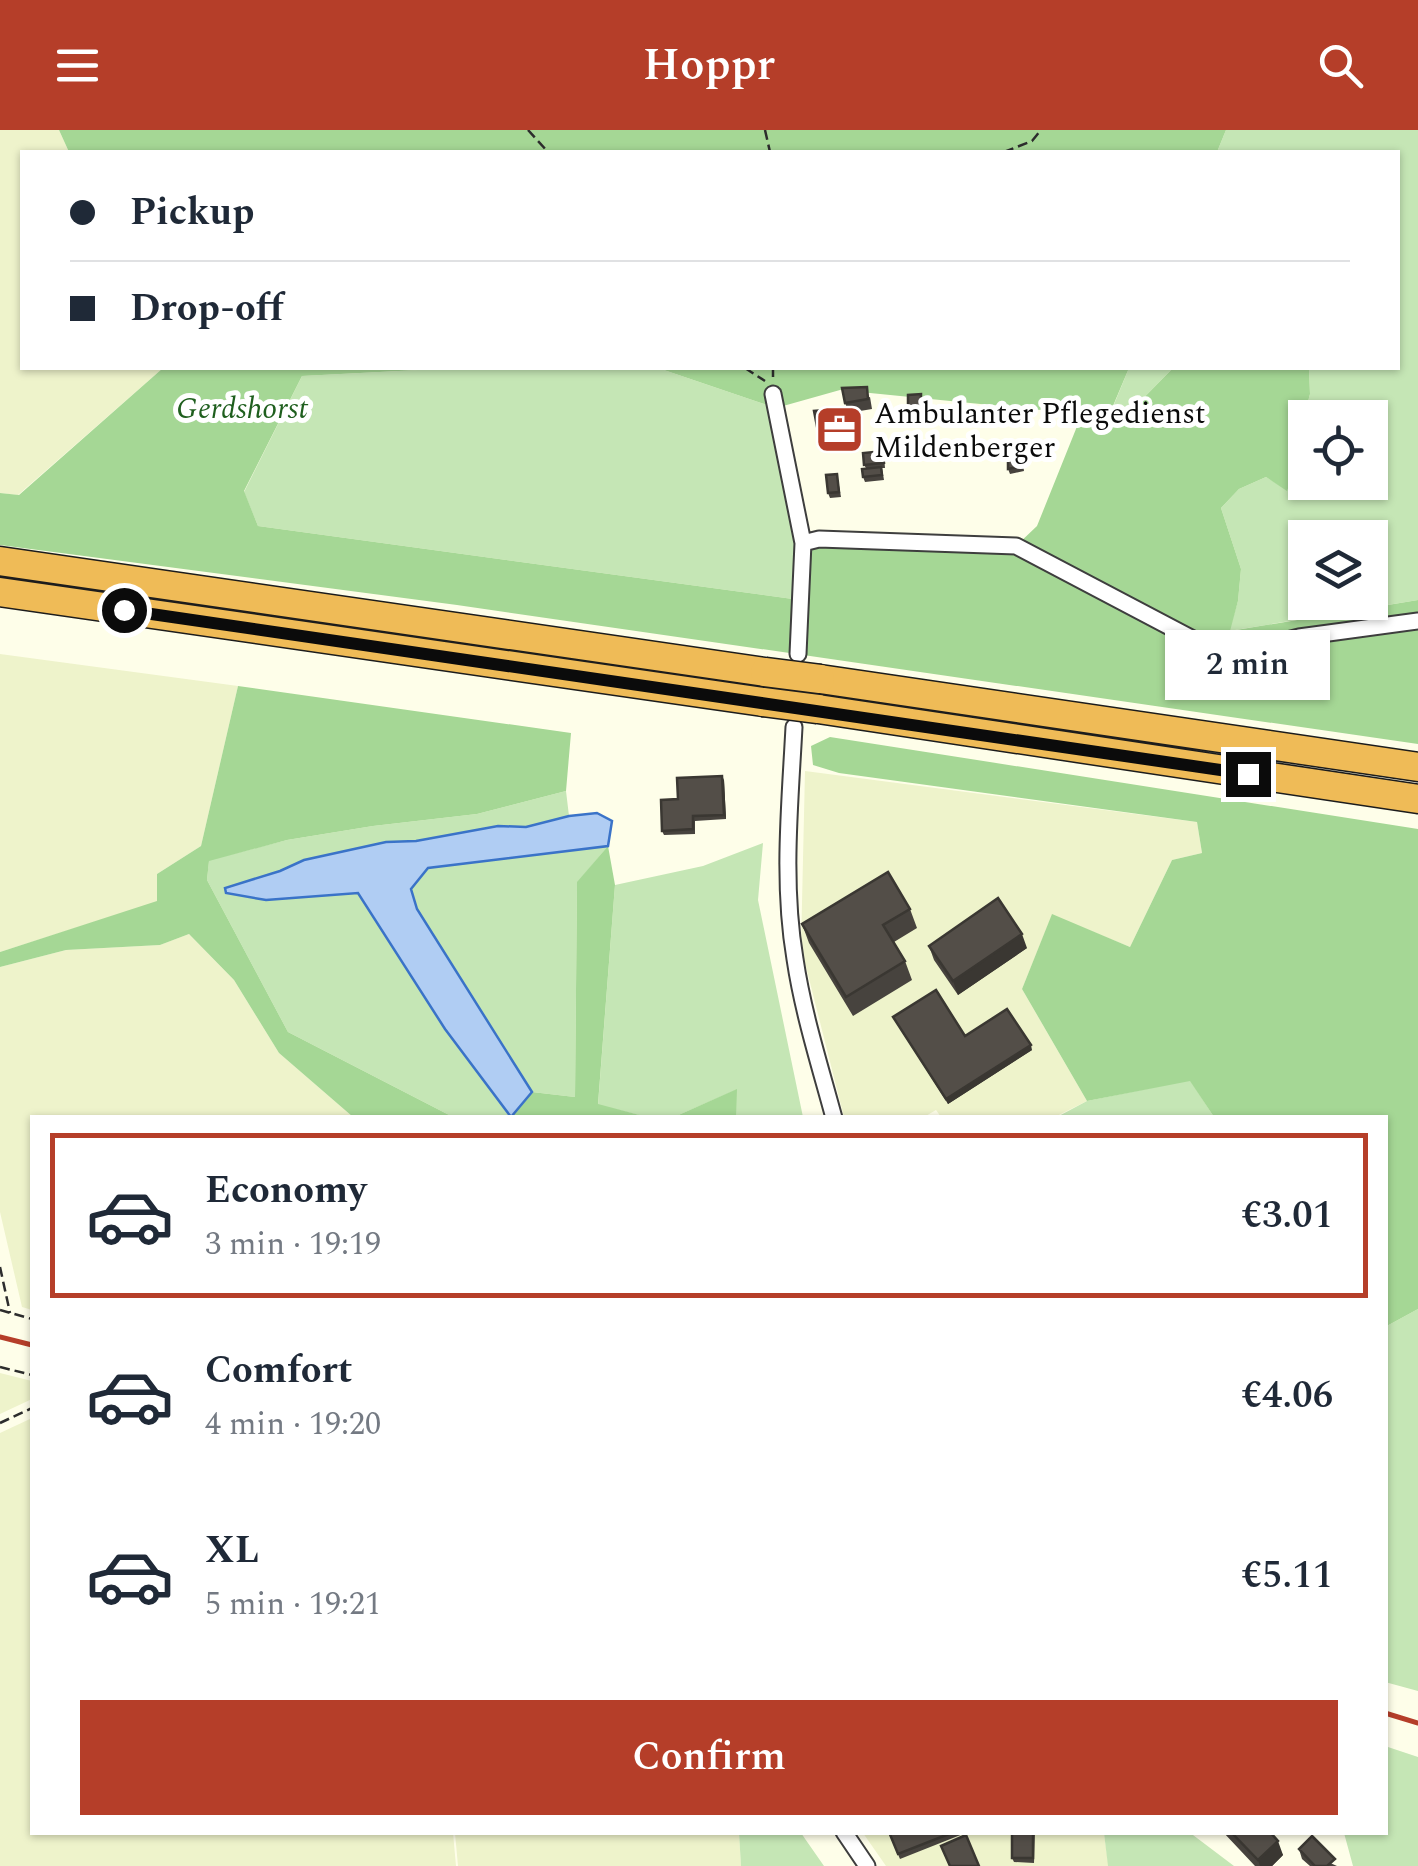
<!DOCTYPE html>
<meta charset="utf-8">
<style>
body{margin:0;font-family:Spectral,serif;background:#f2f2f3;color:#1f2937;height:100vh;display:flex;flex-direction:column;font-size:38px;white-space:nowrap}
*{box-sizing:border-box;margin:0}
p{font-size:32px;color:#747a83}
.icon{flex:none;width:55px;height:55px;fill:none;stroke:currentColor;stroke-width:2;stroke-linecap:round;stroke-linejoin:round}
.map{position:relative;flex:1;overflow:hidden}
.drawer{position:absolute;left:30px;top:985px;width:1358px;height:720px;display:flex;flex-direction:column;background:#fff;border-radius:0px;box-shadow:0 2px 8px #0004}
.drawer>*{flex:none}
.top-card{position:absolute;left:20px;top:20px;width:1380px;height:220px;border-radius:0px;box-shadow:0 2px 8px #0004;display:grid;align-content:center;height:220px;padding:0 50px;background:#fff}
.buttons{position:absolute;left:1288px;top:270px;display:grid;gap:20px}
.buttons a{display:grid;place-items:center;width:100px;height:100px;border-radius:0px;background:#fff;box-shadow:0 2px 8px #0004;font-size:50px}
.end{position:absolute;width:45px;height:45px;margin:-22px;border:12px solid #0b0b0b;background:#fff;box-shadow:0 0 0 5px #fff}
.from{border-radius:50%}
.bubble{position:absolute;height:70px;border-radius:0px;background:#fff;box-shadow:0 2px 8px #0004;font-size:32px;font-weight:600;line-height:70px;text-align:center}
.top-card b{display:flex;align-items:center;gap:35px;height:95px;font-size:38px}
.top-card b+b{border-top:2px solid #e0e1e3}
.top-card i{width:25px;height:25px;background:#1f2937}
ul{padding:18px 0 0;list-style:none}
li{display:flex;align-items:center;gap:30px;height:165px;margin:0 20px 15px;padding:0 30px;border:5px solid transparent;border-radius:0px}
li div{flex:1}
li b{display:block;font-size:38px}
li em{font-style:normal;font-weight:600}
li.on{border-color:#b53e29}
li>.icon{width:90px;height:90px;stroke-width:1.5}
.primary-button{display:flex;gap:20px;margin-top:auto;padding:20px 50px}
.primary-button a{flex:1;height:115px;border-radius:0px;background:#b53e29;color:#fff;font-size:40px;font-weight:600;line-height:115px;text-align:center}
header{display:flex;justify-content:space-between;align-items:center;height:130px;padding:0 50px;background:#b53e29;color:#fff;font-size:45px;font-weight:600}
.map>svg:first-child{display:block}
.farmland{fill:#eef3cb}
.green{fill:#c5e6b5;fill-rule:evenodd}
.forest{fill:#a5d795}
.water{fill:#b0cdf3;stroke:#3a73c8;stroke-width:2.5}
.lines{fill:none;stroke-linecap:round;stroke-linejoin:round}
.street-casing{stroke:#3e3e3e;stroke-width:19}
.highway-casing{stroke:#1c1c1c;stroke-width:31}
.path{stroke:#2d2d2d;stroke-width:2.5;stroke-dasharray:10 5;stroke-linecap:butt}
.street{stroke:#fff;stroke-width:15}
.highway{stroke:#efbb57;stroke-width:28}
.rail{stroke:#b53e29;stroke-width:5}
.highway-bridge-casing{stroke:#1c1c1c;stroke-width:31;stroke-linecap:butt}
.highway-bridge{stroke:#efbb57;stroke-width:28}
.wall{fill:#47433e}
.shaded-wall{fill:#3a3732}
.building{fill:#534e48;stroke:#3a3732;stroke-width:2.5}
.route{stroke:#0b0b0b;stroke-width:12}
.labels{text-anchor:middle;stroke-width:10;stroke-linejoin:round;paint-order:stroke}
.park-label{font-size:30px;font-style:italic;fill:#1f5f1e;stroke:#fff}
.poi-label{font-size:30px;fill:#0b0b0b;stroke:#fff;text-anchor:start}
</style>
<header><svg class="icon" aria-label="menu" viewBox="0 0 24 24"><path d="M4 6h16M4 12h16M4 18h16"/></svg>Hoppr<svg class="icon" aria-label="search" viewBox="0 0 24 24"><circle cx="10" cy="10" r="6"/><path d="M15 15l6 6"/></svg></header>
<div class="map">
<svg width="1418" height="1736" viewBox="0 0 1418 1736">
<rect width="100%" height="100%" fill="#fefee9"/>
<path class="farmland" d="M0,0h59l10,22h-47v216h141l-145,127 -18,-2z
M0,524l238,32 -37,160 -44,28v28l-157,50z
M805,641l392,51 5,31 -30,7 -42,87 -78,-32 -30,74 65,112 -32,16h-114l-5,-7 -12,7h-80l-43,-170z
M189,804l45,46 45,73 74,64 -321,1v192l-10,-3 -22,-95v-245l66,-17 94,-5z
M0,1243l32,8v18l-32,15z
M32,1288v414l421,1 3,33h-456v-433z
M455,1703h284l2,33h-283z
M863,1703h241l4,29v4h-222z"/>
<path class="green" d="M1226,0h192v470l-189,31 9,-30 3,-32 -20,-61 18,-19 27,-12 21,13 11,-26 6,-47 6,-23 -1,-26h89v-216h-181zM1305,288h65v64h-65zM1305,408h65v64h-65z
M457,238h201l118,40 27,135 -3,57 -542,-74 -14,-34 58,-116z
M1129,238h44l-51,52 -12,-6z
M566,661l3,25 -43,11 -28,-1 -82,15 -31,1 -81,18 -24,11 -14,29 92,-7 87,136 65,88h-57l-165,-85 -81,-152 2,-20 78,-20 86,-14 104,-12z
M763,713l-5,57 45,217h-67v-27l-62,27h-27l-49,-12 17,-220 88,-19z
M608,716l-31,37 -2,214 -43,-5 -115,-183 -6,-20 17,-21z
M1190,950l24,37 -159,1 32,-17z
M1418,1179v382l-33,-9v-355z
M1385,1616l33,11v109h-65l-9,-33 41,-1z
M739,1703h62l23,33h-83z
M1104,1703h91l-2,2 41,31h-126z"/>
<path class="forest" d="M59,0h1167l-9,22h-1148z
M163,238h294l-155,8 -58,115 14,35 542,74 3,-57 213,3 21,-20 45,-112 -242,-24 -64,18 -118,-40h471l-19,45 12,7 51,-52h136l1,26 -6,23 -6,47 -11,27 -21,-14 -27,12 -18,19 20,61 -3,32 -8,30 188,-31v144l-961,-139 -457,-60v-52l19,2z
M238,556l333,47 -5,58 -89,23 -104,12 -86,14 -78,21 -2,19 81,152 165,85h-100l-74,-64 -45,-73 -45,-46 -29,11 -94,5 -66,17v-15l157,-51v-27l44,-28z
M830,607l588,92v480l-33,18v-209l-171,-1 -24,-36 -103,20 -65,-112 30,-75 78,33 42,-87 30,-7 -5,-31 -358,-49 -26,-8 -2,-19z
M608,716l7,39 -17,219 49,13 -136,1 21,-26 43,5 2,-215z
M737,959l-1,28h-62z"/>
<path class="water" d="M597,683l15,8 -4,25 -180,22 -17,21 6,20 115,183 -21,25 -66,-88 -87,-136 -92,7 -40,-7 -1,-5 55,-17 24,-11 82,-18 30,-1 82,-15 28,1 43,-11z"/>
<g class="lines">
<defs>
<path id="street" d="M773,264l30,149 -5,111
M803,413l16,-4 197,7 192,101 39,3 52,-13 119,-16
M794,597c-4,77 -12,155 1,232 8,54 25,107 39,159
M844,1702l23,34"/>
<path id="highway" d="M0,431l765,111
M0,462l763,110
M820,549l598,88
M818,579l600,90"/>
</defs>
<use href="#street" class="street-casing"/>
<use href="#highway" class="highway-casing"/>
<path class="path" d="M528,0l20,22
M765,0l5,22
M1004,22l28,-11 9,-11
M745,238l20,13
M773,247v-9
M0,1137l10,46
M0,1180l32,9
M0,1237l32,8
M0,1293l32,-15"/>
<use href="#street" class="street"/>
<use href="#highway" class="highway"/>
<path class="rail" d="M0,1207l32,8
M1385,1583l33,10"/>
<defs>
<path id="highway-bridge" d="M765,542l55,7
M763,572l55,7"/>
</defs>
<use href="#highway-bridge" class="highway-bridge-casing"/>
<use href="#highway-bridge" class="highway-bridge"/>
</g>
<path class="wall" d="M921,264l2,16h-13l-2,-4z
M870,267l2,12 -18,3 6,26 -37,9 -4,-10 28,-29 -2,-5z
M884,326l1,12h-3l2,12 -19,2 -2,-5 3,-9 -2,-3z
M1022,327l2,14 -14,3 -2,-5z
M837,344l4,23 -11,1 -2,-5z
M724,650l2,39 -31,2v13l-31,1 -2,-4 16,-32z
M910,779l7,19 -23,14 11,19 7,19 -59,36 -44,-73 -7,-19z
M929,816l98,2 -69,47 -24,-35z
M893,887l72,19 67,14 -84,54z
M888,1702h80l-68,27z
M1035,1702l-1,31 -20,-1 -2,-4z
M1223,1702h47l13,23 -11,11h-17z
M1299,1719l38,17h-27l-8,-7z"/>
<path class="shaded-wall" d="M722,646l2,4 2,39 -2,-4z
M1022,804l5,14 -69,47 -5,-14z
M1031,915l1,5 -84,54 -2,-5z
M1278,1711l5,14 -11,11h-12l-2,-6z"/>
<path class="building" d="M867,257l1,12 -23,4 -3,-15z
M921,264v11l-13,1v-11z
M853,278l3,21 -37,8 -5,-26z
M883,321l1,12 -20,2 -1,-12z
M1008,325l14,2v9l-14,3z
M881,337l1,8 -19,2 -1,-8z
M837,344l2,18 -11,1 -2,-18z
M722,646l2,39 -31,1v13l-31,2 -1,-31 17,-1 -1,-21z
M888,742l22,37 -27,16 22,36 -59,36 -44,-73z
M998,768l24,36 -69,47 -24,-35z
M936,860l29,46 42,-27 24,36 -85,54 -53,-82z
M889,1702h65l-56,22z
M1012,1702h21v26h-21z
M1231,1702h39l8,9 -20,19z
M966,1705l13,31h-29l-9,-20z
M1312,1706l23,23 -8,7h-12l-16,-17z"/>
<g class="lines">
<path class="route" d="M124,480l1124,164"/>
</g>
<defs>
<symbol id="office-square" viewBox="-11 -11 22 22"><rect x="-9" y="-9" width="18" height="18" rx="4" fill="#b53e29" stroke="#fff"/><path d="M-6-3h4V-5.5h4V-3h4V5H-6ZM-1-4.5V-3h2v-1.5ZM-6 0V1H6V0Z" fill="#fff"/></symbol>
</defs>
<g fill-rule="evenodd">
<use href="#office-square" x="812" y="272" width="55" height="55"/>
</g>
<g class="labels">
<g class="park-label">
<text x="242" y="288">Gerdshorst</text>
</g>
<g class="poi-label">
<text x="874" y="293">Ambulanter Pflegedienst<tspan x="874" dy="34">Mildenberger</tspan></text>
</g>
</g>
</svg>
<div class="buttons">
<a><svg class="icon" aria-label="locate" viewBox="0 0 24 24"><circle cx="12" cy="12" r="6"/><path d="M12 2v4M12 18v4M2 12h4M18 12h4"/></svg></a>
<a><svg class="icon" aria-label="layers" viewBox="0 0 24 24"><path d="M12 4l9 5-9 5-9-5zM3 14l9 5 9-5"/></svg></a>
</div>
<i class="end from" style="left:124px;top:480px"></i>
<i class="end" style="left:1248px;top:644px"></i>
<div class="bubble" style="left:1165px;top:500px;width:165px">2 min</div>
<div class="top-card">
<b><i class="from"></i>Pickup</b>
<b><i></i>Drop-off</b>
</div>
<section class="drawer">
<ul>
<li class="on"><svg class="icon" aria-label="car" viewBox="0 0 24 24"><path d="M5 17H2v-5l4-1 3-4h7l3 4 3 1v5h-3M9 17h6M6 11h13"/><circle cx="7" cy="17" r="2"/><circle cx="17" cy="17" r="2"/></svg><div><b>Economy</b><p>3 min · 19:19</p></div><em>€3.01</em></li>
<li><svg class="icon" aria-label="car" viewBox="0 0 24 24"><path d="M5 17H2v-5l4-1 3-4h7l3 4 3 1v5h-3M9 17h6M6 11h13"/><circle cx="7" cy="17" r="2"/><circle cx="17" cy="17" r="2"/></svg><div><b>Comfort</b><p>4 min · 19:20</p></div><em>€4.06</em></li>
<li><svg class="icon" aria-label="car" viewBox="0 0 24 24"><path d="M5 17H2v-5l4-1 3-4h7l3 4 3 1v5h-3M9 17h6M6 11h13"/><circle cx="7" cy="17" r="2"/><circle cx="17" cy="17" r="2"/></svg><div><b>XL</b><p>5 min · 19:21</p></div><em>€5.11</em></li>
</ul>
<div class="primary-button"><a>Confirm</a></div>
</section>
</div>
